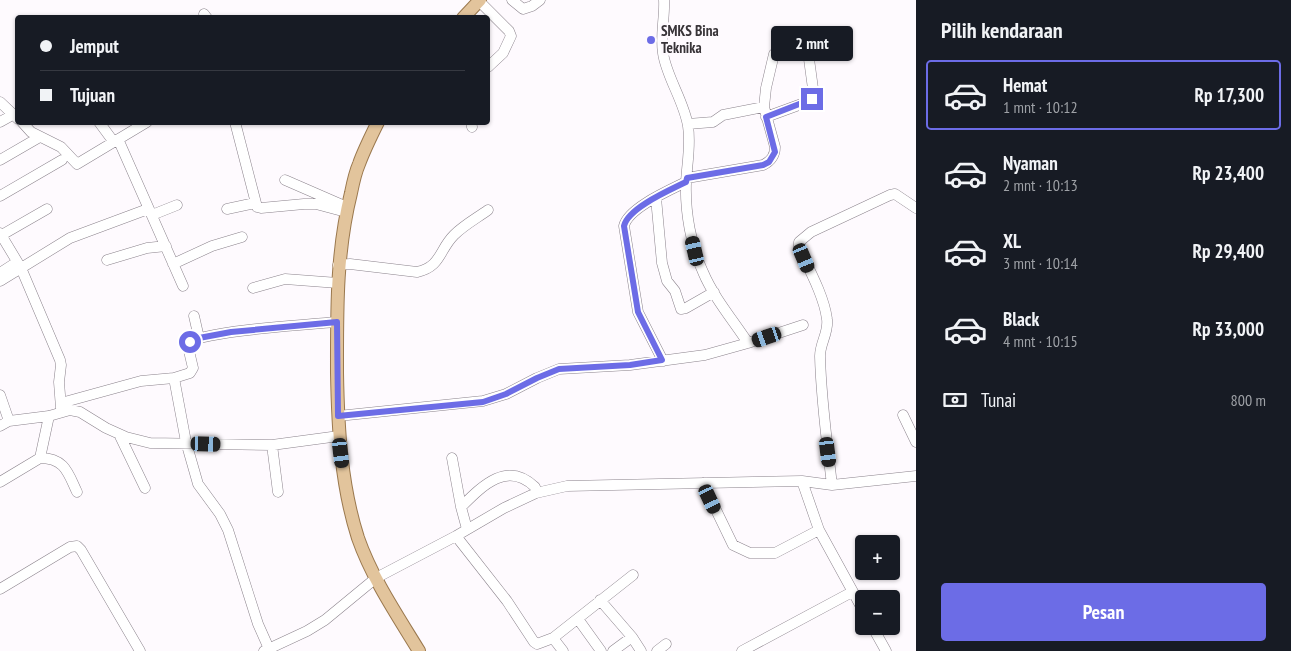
<!DOCTYPE html>
<html lang="id">
<meta charset="utf-8">
<style>
body{margin:0;font-family:"PT Sans Narrow",sans-serif;background:#20242c;color:#f1f3f6;height:100vh;display:flex;flex-direction:column;font-size:19px;white-space:nowrap}
*{box-sizing:border-box;margin:0}
p{font-size:16px;color:#9ea1a6}
.icon{flex:none;width:28px;height:28px;fill:none;stroke:currentColor;stroke-width:2;stroke-linecap:round;stroke-linejoin:round}
.map{position:relative;flex:1;overflow:hidden}
.details{display:flex;flex-direction:column;background:#171b24;width:375px}
.details>*{flex:none}
.guide{position:absolute;left:15px;top:15px;width:475px;height:110px;border-radius:5px;box-shadow:0 1px 4px #0004;display:grid;align-content:center;height:110px;padding:0 25px;background:#171b24}
.tools{position:absolute;left:855px;top:535px;display:grid;gap:10px}
.tools a{display:grid;place-items:center;width:45px;height:45px;border-radius:5px;background:#171b24;box-shadow:0 1px 4px #0004;font-size:25px}
.end{position:absolute;width:22px;height:22px;margin:-11px;border:6px solid #6c6ce6;background:#fff;box-shadow:0 0 0 2px #fff}
.from{border-radius:50%}
.bubble{position:absolute;height:35px;border-radius:5px;background:#171b24;box-shadow:0 1px 4px #0004;font-size:16px;font-weight:600;line-height:35px;text-align:center}
.car{position:absolute;width:15px;height:30px;margin:-15px -8px;border-radius:6px;box-shadow:0 0 4px 1px #0007;background:linear-gradient(#222 24%,#8ab4d8 0 40%,#222 0 76%,#8ab4d8 0 86%,#222 0)}
.guide b{display:flex;align-items:center;gap:18px;height:48px;font-size:19px}
.guide b+b{border-top:1px solid #363941}
.guide i{width:12px;height:12px;background:#f1f3f6}
ul{padding:0;list-style:none}
li{display:flex;align-items:center;gap:15px;height:70px;margin:0 10px 8px;padding:0 15px;border:2px solid transparent;border-radius:5px}
li div{flex:1}
li b{display:block;font-size:19px}
li em{font-style:normal;font-weight:600}
li.selected{border-color:#6c6ce6}
li>.icon{width:45px;height:45px;stroke-width:1.5}
h2{padding:0 25px;font-size:22px;line-height:60px}
.pay{display:flex;align-items:center;gap:12px;height:55px;padding:0 25px;font-size:19px}
.pay p{margin-inline-start:auto}
.action{display:flex;gap:10px;margin-top:auto;padding:10px 25px}
.action a{flex:1;height:58px;border-radius:5px;background:#6c6ce6;color:#fff;font-size:20px;font-weight:600;line-height:58px;text-align:center}
main{display:flex;flex:1;min-height:0}
.map>svg:first-child{display:block}
.lines{fill:none;stroke-linecap:round;stroke-linejoin:round}
.minor-casing{stroke:#8b838c;stroke-width:11}
.major-casing{stroke:#9a784e;stroke-width:14}
.minor{stroke:#fff;stroke-width:10}
.major{stroke:#e2c49c;stroke-width:12}
.route{stroke:#6c6ce6;stroke-width:6}
.poi-dot{fill:#6c6ce6;stroke:#fefafe;stroke-width:2}
.labels{text-anchor:middle;stroke-width:5;stroke-linejoin:round;paint-order:stroke}
.poi-label{font-size:15px;font-weight:bold;fill:#383438;stroke:#fefafe;text-anchor:start}
</style>
<main>
<div class="map">
<svg width="916" height="651" viewBox="0 0 916 651">
<rect width="100%" height="100%" fill="#fefafe"/>
<g class="lines">
<defs>
<path id="minor" d="M512,0l11,9 9,-3 8,-6
M664,0c1,17 -4,36 -1,53 3,23 21,48 25,73 3,19 -1,37 -2,57 -1,29 5,63 17,89 11,26 30,48 45,71
M479,1l30,30 2,5 -8,17 -15,14
M204,14l3,4
M0,102l18,17
M766,117l41,-15 7,-6 -5,-37
M0,122l9,-5
M22,122l9,10 30,15 16,17 70,-42
M99,122l14,19
M235,122l22,85 4,1 43,-4h12l30,8
M471,122l1,5
M688,124l25,-2 10,-7 41,-8
M118,139l65,147
M0,160l38,-22
M687,178l76,-13c8,-4 12,-9 12,-18l-11,-40 2,-19 8,-34
M285,180l62,27
M0,196l62,-36
M656,198l6,65 5,18 8,10 6,18 5,-1 28,-16
M227,209l28,-6
M152,215l25,-10
M0,233l21,35 39,92 1,5 -2,17 2,26
M0,236l47,-27
M107,260l40,-12 19,-2
M173,264l39,-18 30,-9
M338,265l12,-1 67,8c24,-5 22,-22 37,-37 10,-10 23,-17 34,-25
M0,273l17,-11
M0,281l70,-43 78,-29
M253,288l32,-9 53,4
M194,316l5,22
M663,361l-25,-49 -14,-86c4,-18 46,-36 62,-44
M174,378l12,64 12,42 22,30 8,16 30,94 12,27
M0,395l9,26
M61,403l80,-22 33,-3 16,-5 3,-5 -4,-17v-8c13,-12 124,-19 148,-21
M903,415l13,27
M338,416l145,-15 23,-7 31,-16 22,-9 71,-4 75,-10 43,-12 55,-18
M0,426l9,-5 40,-5 21,-6 10,2 26,16 20,9 24,6 122,2 67,-9
M119,434l26,54
M272,445l6,47
M40,458c25,0 28,15 37,34
M452,458l9,49 6,22
M802,481l17,49 45,82
M0,482l40,-24 9,-42
M703,483l30,62 17,8h25l44,-23
M832,485c-5,-43 -11,-86 -12,-129 0,-13 9,-24 7,-37 -3,-23 -18,-50 -28,-71v-6l12,-10 79,-37 5,-1 21,14
M461,507c21,-21 46,-47 74,-20l1,6
M456,536l48,-28 32,-15 31,-7 235,-5 30,4 84,-9
M0,589l70,-42 7,-1 4,4 59,101
M600,600l32,37 9,14
M578,619l23,32
M872,626l14,25
M553,638l80,-63
M264,651l43,-20 18,-11 51,-42 80,-42 51,65 27,41 3,2 16,-6 10,13
M613,651l19,-14
M657,651l9,-7
M742,651l110,-59"/>
<path id="major" d="M463,18l17,-18
M378,122c-7,14 -14,28 -19,42 -4,9 -6,19 -8,29 -15,60 -14,119 -14,180 1,56 4,112 21,165 14,40 39,77 61,113"/>
</defs>
<use href="#minor" class="minor-casing"/>
<use href="#major" class="major-casing"/>
<use href="#minor" class="minor"/>
<use href="#major" class="major"/>
</g>
<g class="lines">
<path class="route" d="M190,342l9,-4 32,-6 106,-10 1,94 145,-14 23,-8 31,-16 22,-9 71,-4 32,-5 -24,-48 -14,-86c4,-18 46,-36 62,-44l1,-4 76,-13 6,-3 6,-10 -9,-35 46,-18"/>
</g>
<circle class="poi-dot" cx="651" cy="40" r="5"/>
<g class="labels">
<g class="poi-label">
<text x="661" y="36">SMKS Bina<tspan x="661" dy="17">Teknika</tspan></text>
</g>
</g>
</svg>
<div class="tools">
<a>+</a>
<a>−</a>
</div>
<i class="end from" style="left:190px;top:342px"></i>
<i class="end" style="left:812px;top:99px"></i>
<div class="bubble" style="left:771px;top:26px;width:82px">2 mnt</div>
<i class="car" style="left:695px;top:251px;rotate:347deg"></i>
<i class="car" style="left:804px;top:258px;rotate:157deg"></i>
<i class="car" style="left:767px;top:337px;rotate:251deg"></i>
<i class="car" style="left:206px;top:444px;rotate:92deg"></i>
<i class="car" style="left:828px;top:452px;rotate:173deg"></i>
<i class="car" style="left:341px;top:453px;rotate:173deg"></i>
<i class="car" style="left:710px;top:499px;rotate:155deg"></i>
<div class="guide">
<b><i class="from"></i>Jemput</b>
<b><i></i>Tujuan</b>
</div>
</div>
<section class="details">
<h2>Pilih kendaraan</h2>
<ul>
<li class="selected"><svg class="icon" aria-label="car" viewBox="0 0 24 24"><path d="M5 17H2v-5l4-1 3-4h7l3 4 3 1v5h-3M9 17h6M6 11h13"/><circle cx="7" cy="17" r="2"/><circle cx="17" cy="17" r="2"/></svg><div><b>Hemat</b><p>1 mnt · 10:12</p></div><em>Rp 17,300</em></li>
<li><svg class="icon" aria-label="car" viewBox="0 0 24 24"><path d="M5 17H2v-5l4-1 3-4h7l3 4 3 1v5h-3M9 17h6M6 11h13"/><circle cx="7" cy="17" r="2"/><circle cx="17" cy="17" r="2"/></svg><div><b>Nyaman</b><p>2 mnt · 10:13</p></div><em>Rp 23,400</em></li>
<li><svg class="icon" aria-label="car" viewBox="0 0 24 24"><path d="M5 17H2v-5l4-1 3-4h7l3 4 3 1v5h-3M9 17h6M6 11h13"/><circle cx="7" cy="17" r="2"/><circle cx="17" cy="17" r="2"/></svg><div><b>XL</b><p>3 mnt · 10:14</p></div><em>Rp 29,400</em></li>
<li><svg class="icon" aria-label="car" viewBox="0 0 24 24"><path d="M5 17H2v-5l4-1 3-4h7l3 4 3 1v5h-3M9 17h6M6 11h13"/><circle cx="7" cy="17" r="2"/><circle cx="17" cy="17" r="2"/></svg><div><b>Black</b><p>4 mnt · 10:15</p></div><em>Rp 33,000</em></li>
</ul>
<div class="pay"><svg class="icon" aria-label="cash" viewBox="0 0 24 24"><path d="M3 7h18v10H3z"/><circle cx="12" cy="12" r="2"/></svg>Tunai<p>800 m</p></div>
<div class="action"><a>Pesan</a></div>
</section>
</main>
